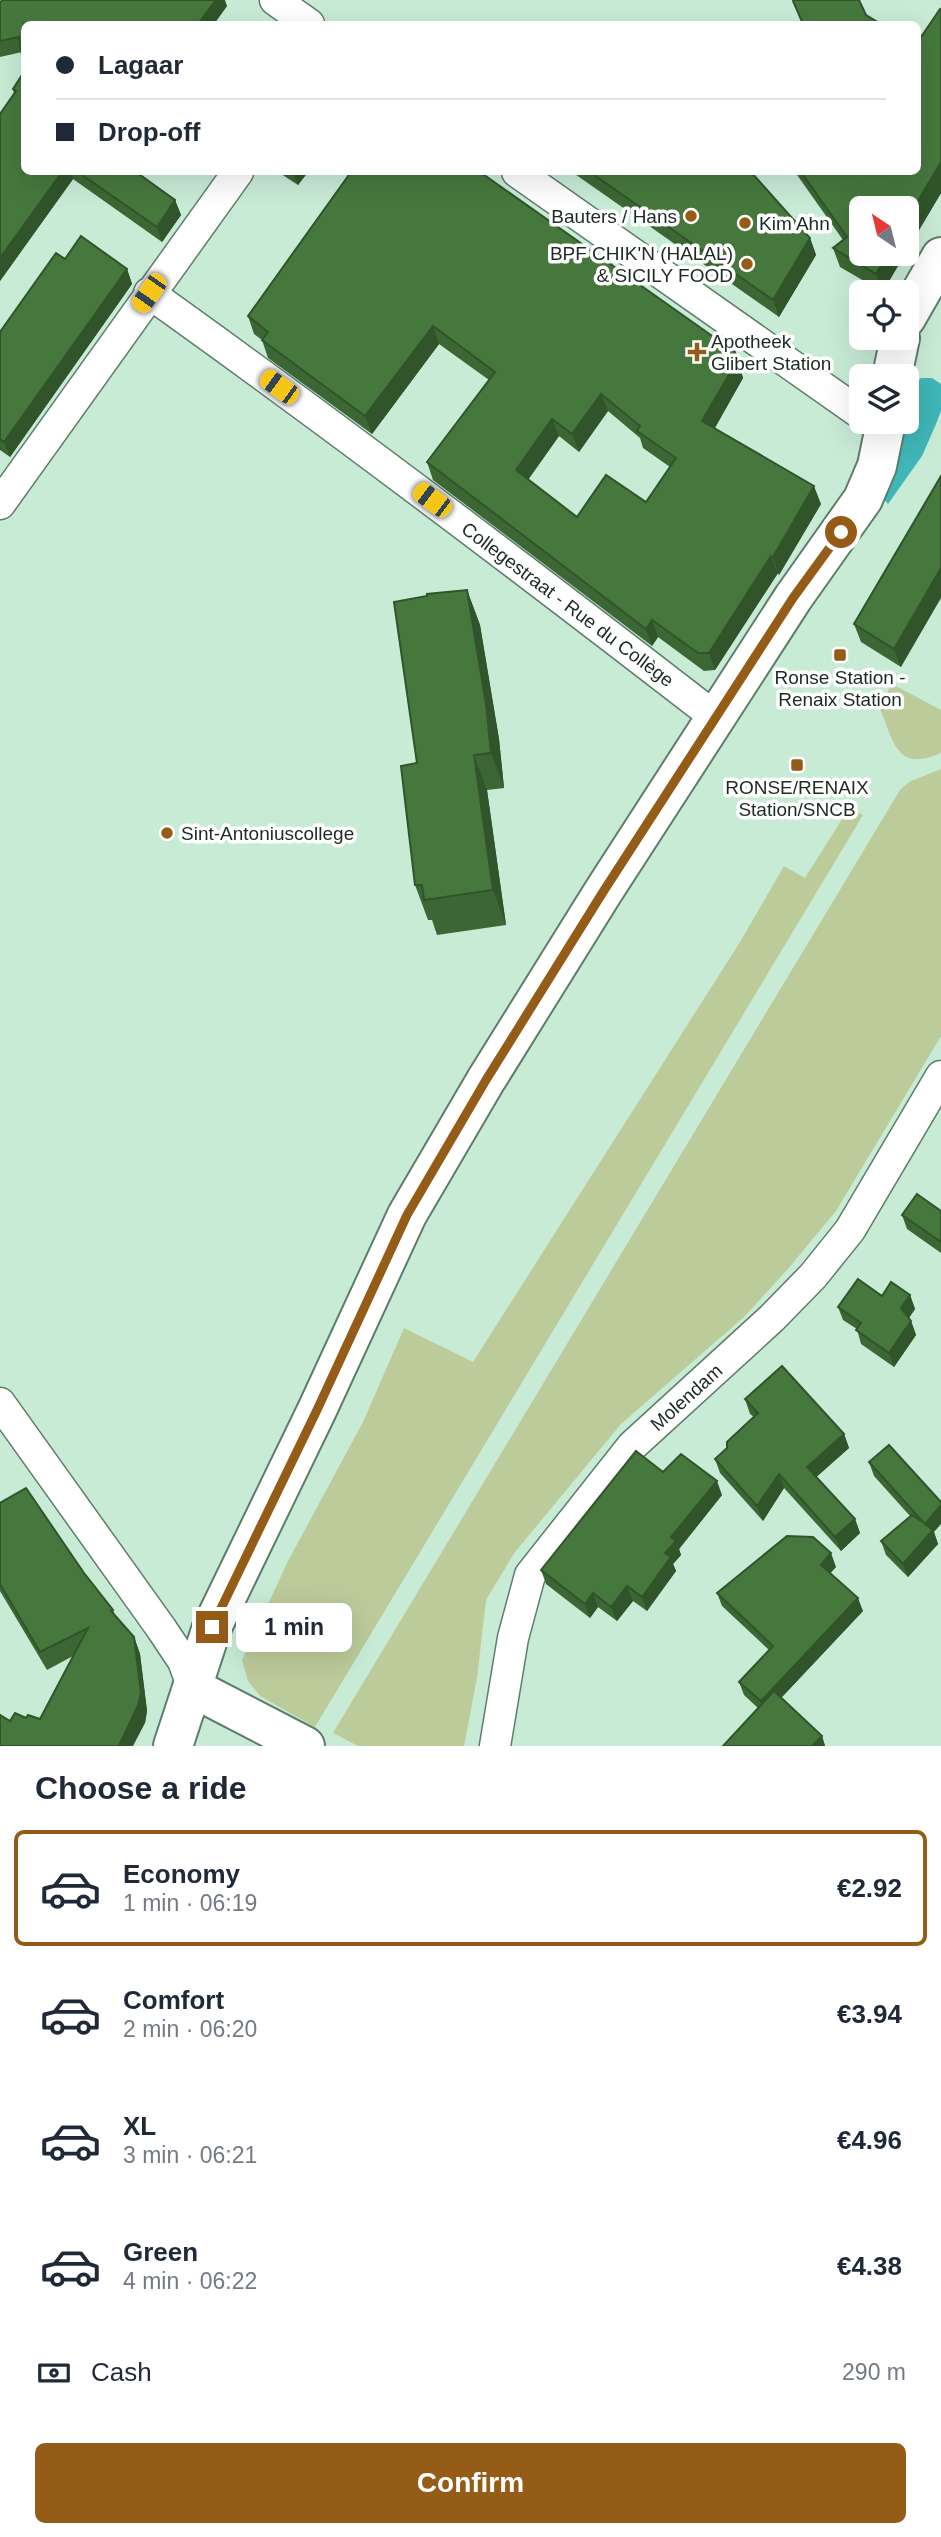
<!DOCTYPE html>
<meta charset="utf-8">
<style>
body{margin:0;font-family:Helvetica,sans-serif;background:#f2f2f3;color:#1f2937;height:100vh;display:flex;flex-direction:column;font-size:26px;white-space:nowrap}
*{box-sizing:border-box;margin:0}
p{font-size:23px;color:#747a83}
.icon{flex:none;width:38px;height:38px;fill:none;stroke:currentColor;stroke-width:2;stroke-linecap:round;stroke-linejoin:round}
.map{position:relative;height:1746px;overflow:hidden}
.side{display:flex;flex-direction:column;background:#fff;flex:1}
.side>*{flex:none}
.top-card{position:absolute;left:21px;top:21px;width:900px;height:154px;border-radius:10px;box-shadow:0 7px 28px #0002;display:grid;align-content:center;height:154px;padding:0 35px;background:#fff}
.needle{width:46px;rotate:325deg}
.controls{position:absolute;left:849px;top:196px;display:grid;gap:14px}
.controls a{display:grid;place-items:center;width:70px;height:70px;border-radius:10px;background:#fff;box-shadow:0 7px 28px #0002;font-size:35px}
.end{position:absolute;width:32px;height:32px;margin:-16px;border:9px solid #955c18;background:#fff;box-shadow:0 0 0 4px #fff}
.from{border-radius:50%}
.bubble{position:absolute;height:49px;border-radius:10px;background:#fff;box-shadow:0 7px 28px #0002;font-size:23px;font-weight:800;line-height:49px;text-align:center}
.car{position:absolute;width:21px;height:42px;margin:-21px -10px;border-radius:9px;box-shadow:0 0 5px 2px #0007;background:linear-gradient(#f5c518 24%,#345 0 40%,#f5c518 0 76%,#345 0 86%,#f5c518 0)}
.top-card b{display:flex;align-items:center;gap:24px;height:66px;font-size:26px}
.top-card b+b{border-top:2px solid #e0e1e3}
.top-card i{width:18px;height:18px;background:#1f2937}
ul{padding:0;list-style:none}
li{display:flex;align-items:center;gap:21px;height:116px;margin:0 14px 10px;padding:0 21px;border:4px solid transparent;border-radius:10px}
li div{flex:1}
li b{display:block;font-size:26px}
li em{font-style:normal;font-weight:800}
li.active{border-color:#955c18}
li>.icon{width:63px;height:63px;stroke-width:1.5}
h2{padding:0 35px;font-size:32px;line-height:84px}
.pay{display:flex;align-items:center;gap:18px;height:77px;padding:0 35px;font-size:26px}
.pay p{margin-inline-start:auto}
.button{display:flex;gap:14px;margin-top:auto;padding:14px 35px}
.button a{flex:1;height:80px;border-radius:10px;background:#955c18;color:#fff;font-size:28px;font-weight:800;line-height:80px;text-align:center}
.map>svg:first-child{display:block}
.green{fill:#bccb9a}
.water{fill:#3fb6b8}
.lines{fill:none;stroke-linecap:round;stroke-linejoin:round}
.minor-casing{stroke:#5d7d6b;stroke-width:33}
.tertiary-casing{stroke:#5d7d6b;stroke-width:42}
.minor{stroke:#fff;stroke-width:30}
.tertiary{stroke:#fff;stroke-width:38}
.wall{fill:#3c6734;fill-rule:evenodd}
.shaded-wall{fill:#31542b}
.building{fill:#46783d;stroke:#31542b;stroke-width:2;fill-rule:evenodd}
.route{stroke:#955c18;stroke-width:9}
.poi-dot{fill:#955c18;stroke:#fff;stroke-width:2.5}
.labels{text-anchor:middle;stroke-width:7;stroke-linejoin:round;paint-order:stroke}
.poi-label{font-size:19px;fill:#1d2a23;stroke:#fff;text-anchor:start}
.street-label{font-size:19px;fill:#1d2a23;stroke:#fff}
</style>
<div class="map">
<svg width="941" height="1746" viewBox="0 0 941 1746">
<rect width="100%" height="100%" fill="#c8ebd6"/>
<path class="green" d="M892,684l49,26v43c-46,20 -47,-12 -62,-47z
M941,769v267l-105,175 -49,59 -43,47 -123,107 -106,128 -29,48 -9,78 -13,68h-106l-25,-13 567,-943 9,-8z
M849,808l14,7 -548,912 -55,-31 -12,-15 -6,-21 46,-99 75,-139 41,-94 69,34 267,-420 44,-76 21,12z"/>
<path class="water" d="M921,378h11l9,6v27l-5,13 -14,32 -34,48 -4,-5 18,-52 7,-55 3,-6z"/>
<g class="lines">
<defs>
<path id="minor" d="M275,0l34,24
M517,172l344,242
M149,293c192,137 380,280 566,424
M0,504l238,-332
M0,1403l161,225 22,33 10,27
M495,1746l18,-108 17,-63 102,-129 140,-128 41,-42 37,-46 91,-154"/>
<path id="tertiary" d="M906,318l35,-61
M892,376l8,-38
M193,1688l112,58
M173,1746l39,-119 105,-217 90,-195 79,-135 117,-188 190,-294 70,-99 14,-33 9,-44"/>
</defs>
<use href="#minor" class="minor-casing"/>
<use href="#tertiary" class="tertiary-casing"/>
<use href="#minor" class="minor"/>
<use href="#tertiary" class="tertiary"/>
</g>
<path class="wall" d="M0,3l227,3 -13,18h-190l-2,28 -22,5z
M24,72v100h112l39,28 6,15 -19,27 -89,-63 -73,102v-167l14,-20 -1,-5z
M278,172h30l-10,13z
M351,172l384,180 8,26 -28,50 106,76 -42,71 -1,-2 -63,97 -11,1 -46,-34 -6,9 -219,-166 -6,-18 62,-82 -50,-36 -67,90 -104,-76 -6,-18 -8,-6 -6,-18zM608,411l32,27 3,10 27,19 -24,35 -69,15 -49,-37 31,-44 20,16z
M572,172h179l59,66 6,17 -37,62z
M795,172h122l24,21 -35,59v-44l-1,46 -22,38 -43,-25 -7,-19 10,-8z
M65,259l62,10 5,15 -122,173 -10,-7v-118z
M941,476l-40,191 -40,-25 -7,-18z
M467,590l13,35 19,114 5,49 -17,2 19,135 -69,10 -5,-15h-4l-13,-35 2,-122z
M941,1211v42l-34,-24 -5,-14z
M910,1295l5,14 -6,9 2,3 5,14 -22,32 -33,-23 -4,-15 -14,-9 -5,-13 44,-11z
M745,1399l99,35 5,14 -33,29 39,42 5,14 -19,18 -57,-63 -21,33 -43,-48 -5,-14 12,-11 27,-31 -4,-3z
M869,1462l65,70 4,12 -30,33 -22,-22 -5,-14 29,-25 -36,-40z
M663,1472l59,23 -43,54 2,6 -8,9 3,7 -29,40 -14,-10 -16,20 -19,-14 -8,11 -44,-34 -5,-14z
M0,1503l84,70 29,37 3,7 18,20 6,17 7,57 -2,12 -135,-2 16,-3 14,1 33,-63 -26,14 -47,-79z
M836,1567l-6,6 33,38 -82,87 41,38 3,10h-102l35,-38 -14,-13 -5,-13 30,-32 -47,-44 -5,-13z"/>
<path class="shaded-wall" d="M216,0h9l2,6 -13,18h-16z
M941,162v31l-35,59v-31z
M62,172h9l2,7 -73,102v-23z
M293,172h15l-10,13z
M175,200l6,15 -19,27 -5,-15z
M810,238l6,17 -37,62 -6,-17z
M888,254h17l-23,38 -6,-18z
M127,269l5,15 -122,173 -6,-15z
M433,326l6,18 -67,90 -7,-18z
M735,352l8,26 -34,60 -7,-17z
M601,394l7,17 -29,41 -7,-18z
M552,419l7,17 -37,52 -6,-18z
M814,486l7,18 -42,71 -6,-18z
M771,556l7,17 -63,97 -6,-17z
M941,568v30l-40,69 -7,-18z
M467,590l13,35 19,114 5,49 -13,-35z
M652,620l6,17 -6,9 -6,-17z
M474,755l13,35 19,135 -13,-35z
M910,1295l5,14 -9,13 -5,-14z
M911,1321l5,14 -22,32 -5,-14z
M844,1434l5,14 -37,33 -5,-14z
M779,1474l5,14 -21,33 -6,-15z
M717,1481l5,14 -43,54 2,6 -8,9 3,7 -29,40 -5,-14 23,-44 6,-16z
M941,1505v19l-7,8 4,12 -30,33 -5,-13 22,-40z
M855,1519l5,14 -19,18 -6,-14z
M831,1553l5,14 -10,11 -5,-13z
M627,1586l6,15 -16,20 -6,-14z
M593,1593l5,14 -8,11 -5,-14z
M858,1598l5,13 -97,103 -5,-13z
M134,1637l6,17 7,57 -2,12 -12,23h-14z
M822,1736l3,10h-13z"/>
<path class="building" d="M2,0h214l-18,24h-15l-3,-2 -2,2h-154v43l-5,-30 -19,4v-38z
M795,0h64l7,15 15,9h-78l-10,-23z
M940,9l1,1v152l-35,59v-13h-45v46h27l-12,20 -43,-26 14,-11 -46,-65h116v-133l2,1z
M24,72v100h38l-62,86v-144l16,-23 -3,-2z
M78,172h58l39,28 -18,27z
M351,172h129l255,180 2,9 -35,60 112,65 -41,71 -2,-1 -62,97h-11l-46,-33 -6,9 -219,-167 68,-90 -62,-46 -68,90 -103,-76 6,-8 -20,-16zM601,394l39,32 -3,5 39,27 -30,44 -40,-27 -29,42 -61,-47 36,-51 20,15z
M590,172h161l59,66 -37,62z
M81,236l46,33 -123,173 -4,-3v-107l56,-79 9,6z
M941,476v92l-47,81 -40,-25z
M467,590l19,114 5,49 -17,2 19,135 -69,10 -2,-15h-7l-14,-119 16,-3 -23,-161 33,-6v-2z
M917,1194l24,17v31l-39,-27z
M858,1279l24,17 9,-14 19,13 -9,13 10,13 -22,32 -33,-23 5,-7 -23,-16z
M782,1366l62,68 -37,33 48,52 -20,18 -56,-63 -22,32 -42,-47 12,-11v-6l31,-29 -13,-14z
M889,1445l52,57v3l-16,19 8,6 -30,34 -22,-23 31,-26 12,8 -55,-61z
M636,1451l27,21 18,-18 36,27 -46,56 5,4 -11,12 6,4 -29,40 -15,-11 -16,21 -18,-14 -8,11 -44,-34z
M26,1488l58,85 29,37 -2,1 23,26 7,56 -3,12 -19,41h-119v-31l10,6 5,-8 11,5 2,-3 12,4 48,-91 -48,24 -40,-68v-81z
M787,1536l26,1 18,16 -10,12 37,33 -97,103 -22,-19 34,-36 -56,-53z
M774,1691l48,45 -10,10h-89z"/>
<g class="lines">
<path class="route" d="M212,1627l105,-217 90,-195 79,-135 117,-188 190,-294 48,-66"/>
</g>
<g class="poi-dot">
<circle cx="691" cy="216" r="7"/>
<circle cx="745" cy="223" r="7"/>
<circle cx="747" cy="264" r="7"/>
<path d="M693.5 341.5h7v7h7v7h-7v7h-7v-7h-7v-7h7z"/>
<rect x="833" y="648" width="14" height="14" rx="3.5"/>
<rect x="790" y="758" width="14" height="14" rx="3.5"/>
<circle cx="167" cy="833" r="7"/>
</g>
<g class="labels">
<g class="poi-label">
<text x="677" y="223" text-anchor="end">Bauters / Hans</text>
<text x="759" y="230">Kim Ahn</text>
<text x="733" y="260" text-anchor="end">BPF CHIK'N (HALAL)<tspan x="733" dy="22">&amp; SICILY FOOD</tspan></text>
<text x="711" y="348">Apotheek<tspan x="711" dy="22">Glibert Station</tspan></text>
<text x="840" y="684" text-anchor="middle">Ronse Station -<tspan x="840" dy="22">Renaix Station</tspan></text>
<text x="797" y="794" text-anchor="middle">RONSE/RENAIX<tspan x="797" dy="22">Station/SNCB</tspan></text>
<text x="181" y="840">Sint-Antoniuscollege</text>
</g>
<g class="street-label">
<text transform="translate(568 604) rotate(37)" y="7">Collegestraat - Rue du Collège</text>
<text transform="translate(686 1397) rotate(-42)" y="7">Molendam</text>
</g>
</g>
</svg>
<div class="controls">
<a><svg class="needle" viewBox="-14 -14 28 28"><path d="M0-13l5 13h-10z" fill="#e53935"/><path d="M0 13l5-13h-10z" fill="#747a83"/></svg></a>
<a><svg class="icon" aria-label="locate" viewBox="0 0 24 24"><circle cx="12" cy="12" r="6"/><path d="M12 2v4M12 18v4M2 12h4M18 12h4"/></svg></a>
<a><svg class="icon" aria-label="layers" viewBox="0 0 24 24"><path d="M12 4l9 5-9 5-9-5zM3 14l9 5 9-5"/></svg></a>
</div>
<i class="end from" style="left:841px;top:532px"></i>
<i class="end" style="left:212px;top:1627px"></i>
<div class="bubble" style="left:236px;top:1603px;width:116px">1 min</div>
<i class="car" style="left:149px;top:293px;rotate:215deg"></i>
<i class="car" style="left:279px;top:387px;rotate:306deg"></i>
<i class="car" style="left:432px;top:500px;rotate:307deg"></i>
<div class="top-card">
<b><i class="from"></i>Lagaar</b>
<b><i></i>Drop-off</b>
</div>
</div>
<section class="side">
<h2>Choose a ride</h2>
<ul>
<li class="active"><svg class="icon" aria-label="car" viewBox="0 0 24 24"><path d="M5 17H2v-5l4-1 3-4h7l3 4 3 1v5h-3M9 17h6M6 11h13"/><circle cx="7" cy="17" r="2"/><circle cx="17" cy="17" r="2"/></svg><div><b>Economy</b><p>1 min · 06:19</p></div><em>€2.92</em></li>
<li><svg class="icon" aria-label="car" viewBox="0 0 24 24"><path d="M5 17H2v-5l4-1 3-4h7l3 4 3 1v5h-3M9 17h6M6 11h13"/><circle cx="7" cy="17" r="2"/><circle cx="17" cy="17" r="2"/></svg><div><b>Comfort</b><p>2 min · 06:20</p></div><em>€3.94</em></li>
<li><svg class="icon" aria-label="car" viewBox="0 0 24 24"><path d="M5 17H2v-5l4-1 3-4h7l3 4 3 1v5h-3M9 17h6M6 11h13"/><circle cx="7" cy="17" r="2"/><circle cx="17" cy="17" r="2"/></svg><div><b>XL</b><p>3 min · 06:21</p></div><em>€4.96</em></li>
<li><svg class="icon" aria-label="car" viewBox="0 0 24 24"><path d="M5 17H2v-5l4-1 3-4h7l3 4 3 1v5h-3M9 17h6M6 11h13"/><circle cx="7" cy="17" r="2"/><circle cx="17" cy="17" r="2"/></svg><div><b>Green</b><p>4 min · 06:22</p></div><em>€4.38</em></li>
</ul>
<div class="pay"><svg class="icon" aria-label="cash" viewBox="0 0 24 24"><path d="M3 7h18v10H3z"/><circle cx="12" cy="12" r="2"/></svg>Cash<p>290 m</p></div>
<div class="button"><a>Confirm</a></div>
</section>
